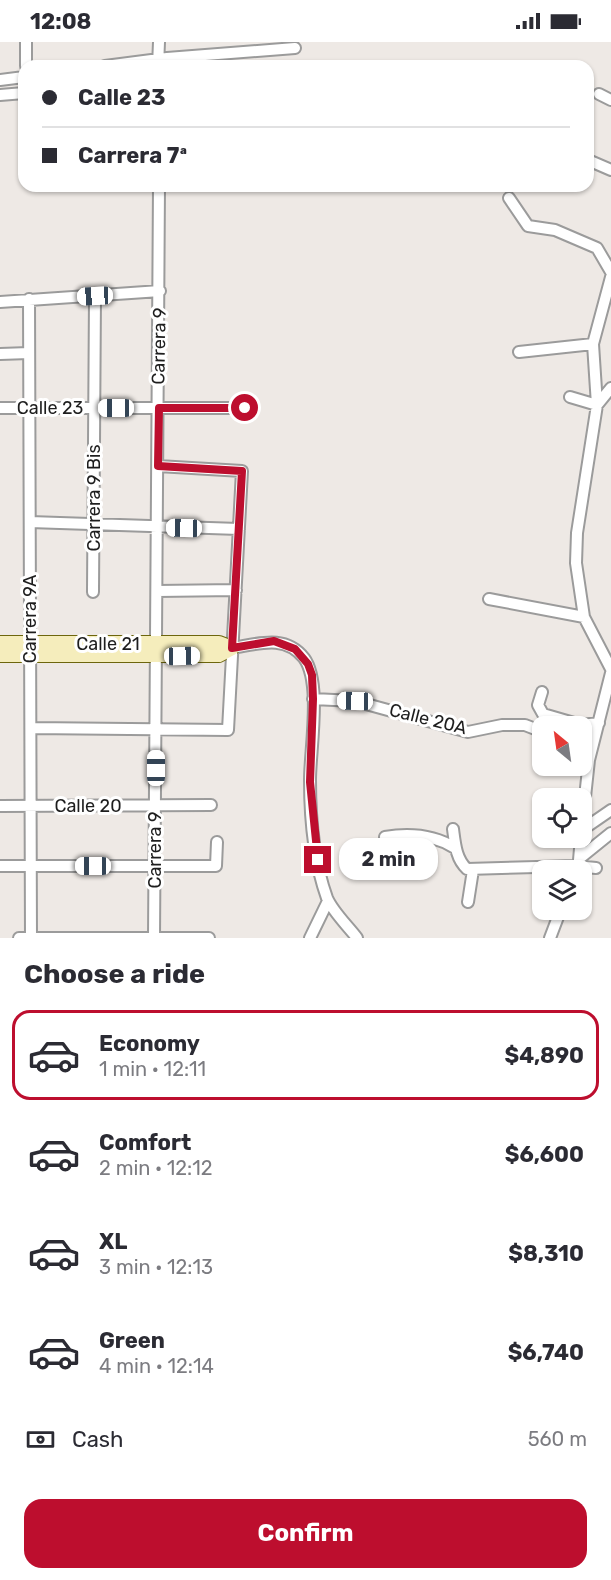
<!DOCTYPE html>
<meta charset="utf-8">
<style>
body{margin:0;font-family:Rubik,sans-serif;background:#f7f7f7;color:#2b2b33;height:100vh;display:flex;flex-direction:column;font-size:22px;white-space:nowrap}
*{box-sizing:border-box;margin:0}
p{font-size:20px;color:#7c7c81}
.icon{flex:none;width:33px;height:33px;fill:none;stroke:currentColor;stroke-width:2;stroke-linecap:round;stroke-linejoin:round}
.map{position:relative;height:896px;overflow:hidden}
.panel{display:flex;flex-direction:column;background:#fff;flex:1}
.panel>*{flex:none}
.top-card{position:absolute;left:18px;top:18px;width:576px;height:132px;border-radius:18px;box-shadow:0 2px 4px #0004;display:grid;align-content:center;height:132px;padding:0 24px;background:#fff}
.needle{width:39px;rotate:331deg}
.tools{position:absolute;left:532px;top:674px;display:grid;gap:12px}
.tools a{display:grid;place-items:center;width:60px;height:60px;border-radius:12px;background:#fff;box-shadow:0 2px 4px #0004;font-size:30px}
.end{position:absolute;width:27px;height:27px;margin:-14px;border:8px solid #bd0e2e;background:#fff;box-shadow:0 0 0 3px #fff}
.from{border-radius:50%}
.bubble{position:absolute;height:42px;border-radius:18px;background:#fff;box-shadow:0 2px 4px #0004;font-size:20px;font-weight:700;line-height:42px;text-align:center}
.car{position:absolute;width:18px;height:36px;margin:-18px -9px;border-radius:8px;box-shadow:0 0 4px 2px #0007;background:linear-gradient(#fff 24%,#345 0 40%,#fff 0 76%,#345 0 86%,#fff 0)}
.top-card b{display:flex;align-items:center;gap:21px;height:57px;font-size:22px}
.top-card b+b{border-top:2px solid #e1e1e2}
.top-card i{width:15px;height:15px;background:#2b2b33}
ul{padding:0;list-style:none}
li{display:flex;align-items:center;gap:18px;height:90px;margin:0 12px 9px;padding:0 12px;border:3px solid transparent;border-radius:18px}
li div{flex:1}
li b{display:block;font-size:22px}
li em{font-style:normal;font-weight:700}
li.selected{border-color:#bd0e2e}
li>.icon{width:54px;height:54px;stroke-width:1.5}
h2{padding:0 24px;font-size:27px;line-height:72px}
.pay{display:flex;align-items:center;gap:15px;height:66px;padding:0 24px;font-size:22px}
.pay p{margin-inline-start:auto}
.action{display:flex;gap:12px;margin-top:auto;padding:12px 24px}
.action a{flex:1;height:69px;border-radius:18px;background:#bd0e2e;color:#fff;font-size:24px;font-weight:700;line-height:69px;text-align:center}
.status{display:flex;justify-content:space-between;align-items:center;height:42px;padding:0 30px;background:#fff;direction:ltr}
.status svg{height:16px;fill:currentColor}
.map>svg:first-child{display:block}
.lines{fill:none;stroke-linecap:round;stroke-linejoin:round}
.street-casing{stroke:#9b9b9b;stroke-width:14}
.secondary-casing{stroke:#6d660d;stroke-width:16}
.street{stroke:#fff;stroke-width:10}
.secondary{stroke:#f5edbc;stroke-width:14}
.route{stroke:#bd0e2e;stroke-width:8}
.labels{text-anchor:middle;stroke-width:6;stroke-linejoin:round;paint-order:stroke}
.street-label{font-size:18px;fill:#1e1e1e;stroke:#fff}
</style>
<div class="status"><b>12:08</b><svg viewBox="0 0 49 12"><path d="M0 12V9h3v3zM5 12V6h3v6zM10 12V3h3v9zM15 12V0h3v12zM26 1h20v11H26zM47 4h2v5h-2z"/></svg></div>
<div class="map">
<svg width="611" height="896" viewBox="0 0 611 896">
<rect width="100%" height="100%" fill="#eee9e5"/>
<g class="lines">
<defs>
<path id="street" d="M26,24v-24
M105,24l62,-8 128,-10
M158,24l1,-24
M0,38l24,-3
M599,52l12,6
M0,53l24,-2
M588,118l23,10
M509,156l19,28 27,4 42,18 14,24
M611,235l-18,67 4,61 -20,128 -1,30 8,54 27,52
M29,257l2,639
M0,260l160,-11
M519,310l74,-8
M0,312l29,-1
M570,355l27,8 14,-17
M0,366h245
M30,480l209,7
M157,549l79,-1
M93,550l2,-296
M489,557l95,18
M232,606c26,-4 53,-14 72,10 18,24 6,92 6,122 0,38 4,82 17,118 6,14 21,28 30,40
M542,650l-4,13 5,9 38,11 18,-2
M313,657l42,2 113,31 34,-7h23l18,7
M31,686l197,2 14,-259 -84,-5
M0,764l211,-1
M582,783l7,-65 22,-87
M453,787c2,15 3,30 14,40l108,-3 21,2
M582,788l29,-20
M385,795c24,-4 49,-2 70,11
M580,816l31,-25
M579,818l2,-23
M0,824h216l1,-24
M468,860l5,-32
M19,896h190
M154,896l5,-752
M310,896l18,-37
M550,896l11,-29"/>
<path id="secondary" d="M0,601h219l13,5
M0,613h219l13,-7"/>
</defs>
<use href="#street" class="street-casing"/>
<use href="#secondary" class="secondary-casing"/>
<use href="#street" class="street"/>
<use href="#secondary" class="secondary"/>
</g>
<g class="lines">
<path class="route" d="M245,366h-86l-1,58 84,5 -10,177 42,-7 21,8 13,15 4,11 1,24 -3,83 8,78"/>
</g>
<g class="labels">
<g class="street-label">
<text transform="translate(159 304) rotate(-89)" y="6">Carrera 9</text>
<text x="50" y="372">Calle 23</text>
<text transform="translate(94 456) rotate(-90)" y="6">Carrera 9 Bis</text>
<text transform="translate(30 577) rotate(-90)" y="6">Carrera 9A</text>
<text x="108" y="608">Calle 21</text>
<text transform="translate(428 677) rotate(14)" y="6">Calle 20A</text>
<text x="88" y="770">Calle 20</text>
<text transform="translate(155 808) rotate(-90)" y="6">Carrera 9</text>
</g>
</g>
</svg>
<div class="tools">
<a><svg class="needle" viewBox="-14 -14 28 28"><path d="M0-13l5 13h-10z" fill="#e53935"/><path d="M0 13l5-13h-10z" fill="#7c7c81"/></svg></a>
<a><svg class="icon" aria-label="locate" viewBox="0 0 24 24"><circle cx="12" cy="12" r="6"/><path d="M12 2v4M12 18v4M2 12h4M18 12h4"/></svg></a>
<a><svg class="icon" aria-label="layers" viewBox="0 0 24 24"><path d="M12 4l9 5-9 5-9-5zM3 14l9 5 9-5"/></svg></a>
</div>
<i class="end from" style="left:245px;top:366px"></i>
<i class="end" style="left:318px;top:818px"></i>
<div class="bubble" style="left:339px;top:796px;width:99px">2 min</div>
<i class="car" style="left:95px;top:254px;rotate:267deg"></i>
<i class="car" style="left:116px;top:366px;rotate:270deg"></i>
<i class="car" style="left:184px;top:486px;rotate:271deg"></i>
<i class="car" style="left:182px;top:614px;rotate:89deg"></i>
<i class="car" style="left:355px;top:659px;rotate:271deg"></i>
<i class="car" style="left:156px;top:726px;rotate:0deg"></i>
<i class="car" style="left:93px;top:824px;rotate:270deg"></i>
<div class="top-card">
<b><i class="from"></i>Calle 23</b>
<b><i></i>Carrera 7ª</b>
</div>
</div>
<section class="panel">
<h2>Choose a ride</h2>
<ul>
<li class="selected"><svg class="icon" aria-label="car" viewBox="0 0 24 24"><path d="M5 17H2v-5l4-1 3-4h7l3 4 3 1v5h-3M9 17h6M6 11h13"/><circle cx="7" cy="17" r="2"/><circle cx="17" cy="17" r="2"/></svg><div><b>Economy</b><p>1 min · 12:11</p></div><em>$4,890</em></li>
<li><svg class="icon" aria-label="car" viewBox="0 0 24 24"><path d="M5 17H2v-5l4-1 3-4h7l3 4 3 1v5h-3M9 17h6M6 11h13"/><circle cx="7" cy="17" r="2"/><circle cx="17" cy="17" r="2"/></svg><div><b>Comfort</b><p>2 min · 12:12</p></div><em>$6,600</em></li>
<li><svg class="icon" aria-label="car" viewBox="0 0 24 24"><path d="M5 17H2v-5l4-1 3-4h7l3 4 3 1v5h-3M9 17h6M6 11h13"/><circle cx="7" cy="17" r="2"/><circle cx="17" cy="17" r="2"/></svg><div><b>XL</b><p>3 min · 12:13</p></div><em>$8,310</em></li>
<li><svg class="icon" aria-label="car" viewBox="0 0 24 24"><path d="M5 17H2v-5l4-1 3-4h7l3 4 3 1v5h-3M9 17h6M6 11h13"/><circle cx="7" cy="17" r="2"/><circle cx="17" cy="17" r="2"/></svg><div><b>Green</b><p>4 min · 12:14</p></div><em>$6,740</em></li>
</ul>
<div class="pay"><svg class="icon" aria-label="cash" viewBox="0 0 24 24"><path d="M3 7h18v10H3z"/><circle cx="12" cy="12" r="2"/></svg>Cash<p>560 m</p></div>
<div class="action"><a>Confirm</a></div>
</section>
